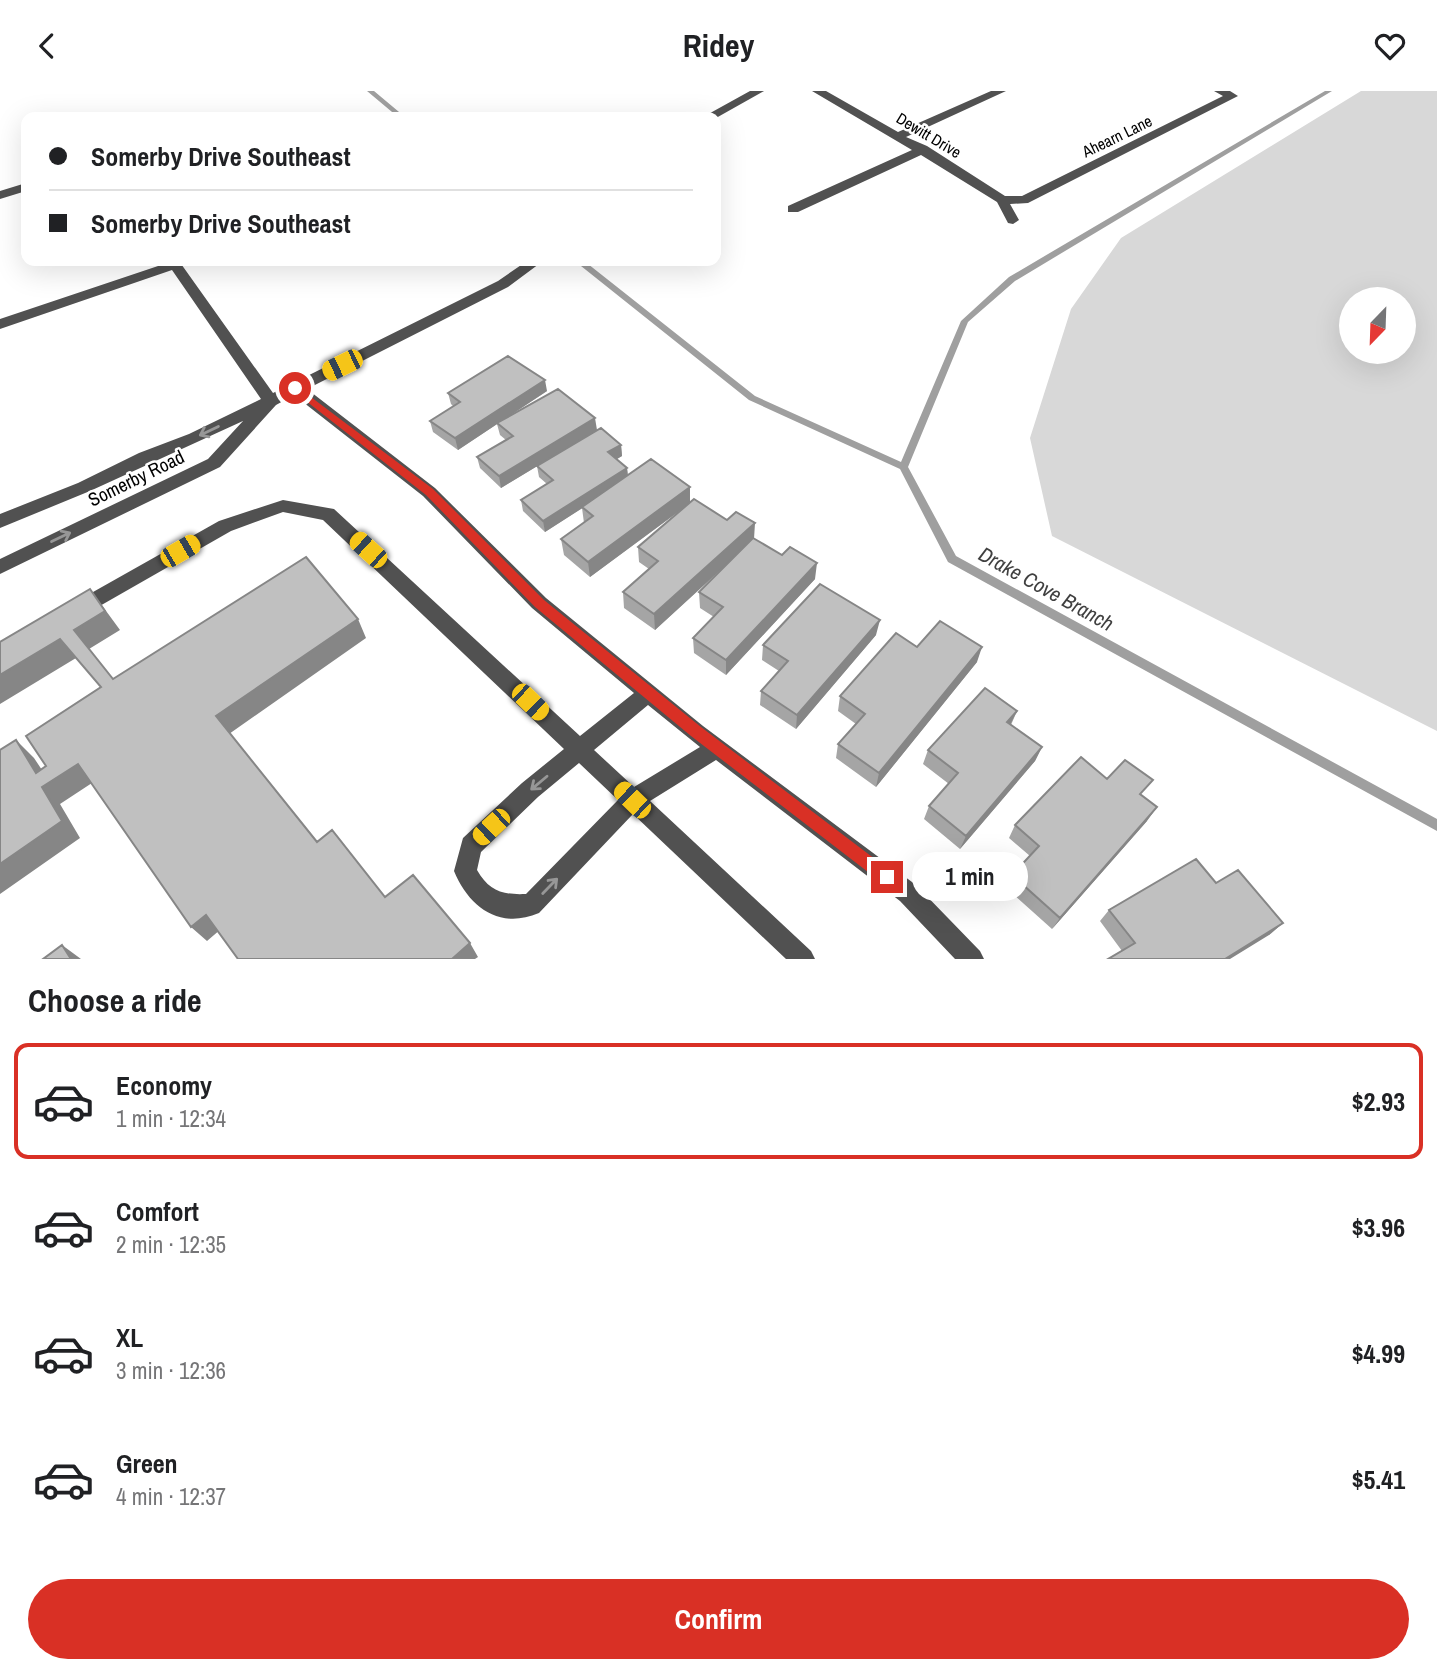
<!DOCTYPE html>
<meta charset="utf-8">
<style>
body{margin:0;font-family:"Archivo Narrow",sans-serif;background:#f2f2f2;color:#202124;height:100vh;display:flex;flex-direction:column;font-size:26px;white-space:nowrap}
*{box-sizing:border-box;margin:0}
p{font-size:23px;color:#757577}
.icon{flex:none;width:38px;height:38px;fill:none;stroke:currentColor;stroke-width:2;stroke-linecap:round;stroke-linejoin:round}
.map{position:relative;height:868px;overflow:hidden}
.drawer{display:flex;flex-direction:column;background:#fff;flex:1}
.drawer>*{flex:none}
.top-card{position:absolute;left:21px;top:21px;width:700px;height:154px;border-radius:14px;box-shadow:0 7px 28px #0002;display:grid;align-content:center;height:154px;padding:0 28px;background:#fff}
.needle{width:46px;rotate:203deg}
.tools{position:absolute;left:1339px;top:196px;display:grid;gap:14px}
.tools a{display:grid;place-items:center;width:77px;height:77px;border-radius:50%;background:#fff;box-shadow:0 7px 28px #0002;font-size:35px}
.end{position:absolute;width:32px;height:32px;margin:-16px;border:9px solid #d93025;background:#fff;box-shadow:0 0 0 4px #fff}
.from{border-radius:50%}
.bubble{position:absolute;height:49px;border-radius:24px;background:#fff;box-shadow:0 7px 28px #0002;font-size:23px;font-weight:700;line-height:49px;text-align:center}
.car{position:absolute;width:21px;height:42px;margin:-21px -10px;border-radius:9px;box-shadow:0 0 5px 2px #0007;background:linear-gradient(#f5c518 24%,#345 0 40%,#f5c518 0 76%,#345 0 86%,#f5c518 0)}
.top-card b{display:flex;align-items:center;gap:24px;height:66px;font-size:26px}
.top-card b+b{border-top:2px solid #e0e0e0}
.top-card i{width:18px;height:18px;background:#202124}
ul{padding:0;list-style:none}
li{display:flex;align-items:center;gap:21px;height:116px;margin:0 14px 10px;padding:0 14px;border:4px solid transparent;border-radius:14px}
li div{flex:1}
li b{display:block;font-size:26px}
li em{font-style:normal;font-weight:700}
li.on{border-color:#d93025}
li>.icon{width:63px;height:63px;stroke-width:1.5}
h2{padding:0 28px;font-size:32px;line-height:84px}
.primary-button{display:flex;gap:14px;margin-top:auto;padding:14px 28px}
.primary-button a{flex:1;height:80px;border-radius:42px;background:#d93025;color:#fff;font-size:28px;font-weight:700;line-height:80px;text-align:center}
header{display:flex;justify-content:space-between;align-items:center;height:91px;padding:0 28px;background:#fff;font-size:32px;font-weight:700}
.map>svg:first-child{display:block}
.green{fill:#d8d8d8;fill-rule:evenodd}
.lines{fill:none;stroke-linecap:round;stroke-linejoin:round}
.stream{fill:#9f9f9f;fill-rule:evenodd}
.minor{fill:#515151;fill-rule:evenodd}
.wall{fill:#a5a5a5}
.shaded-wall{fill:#868686}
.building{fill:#c0c0c0;stroke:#868686;stroke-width:2}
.oneway{stroke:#979797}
.route{fill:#d93025}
.labels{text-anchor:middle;stroke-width:5;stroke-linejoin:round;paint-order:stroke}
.far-street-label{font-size:16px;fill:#000;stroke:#fff}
.street-label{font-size:19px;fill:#000;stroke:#fff}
.water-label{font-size:21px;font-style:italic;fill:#404040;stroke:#fff}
</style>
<header><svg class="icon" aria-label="back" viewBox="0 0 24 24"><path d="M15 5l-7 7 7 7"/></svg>Ridey<svg class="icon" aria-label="heart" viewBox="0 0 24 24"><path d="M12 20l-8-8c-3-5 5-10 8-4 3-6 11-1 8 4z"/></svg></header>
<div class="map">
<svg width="1437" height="868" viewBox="0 0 1437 868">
<rect width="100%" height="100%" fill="#fff"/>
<path class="green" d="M1361,0h76v640l-385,-195 -22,-98 41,-129 50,-71zM1351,208h53v53h-53z"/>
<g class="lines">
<path class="stream" d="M367,0h7l31,26h-7z
M1325,0h7l-317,190 -47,41 -60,145 48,89 481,263v12l-489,-269 -48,-93 -151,-69 -168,-134 1,-2h6l167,132 146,66 60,-141 48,-44z"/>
<path class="minor" d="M750,0h14l-48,27 -13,-1z
M812,0h14l72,41 93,-41h15l-100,46 21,9 78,50h17l201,-100 -9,-5h16l8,5 -210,107 -18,1 9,16 -6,4 -5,-1 -11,-21 -76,-47 -123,57h-10v-6l124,-56z
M26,92v8l-26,8v-8z
M165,170h14l94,132 225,-112 29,-20h16l-35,26 -201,102 128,99 111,110 157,128 213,159 64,66 4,8h-29l-55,-58 -184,-141 -66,41 161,150 4,8h-29l-153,-145 -94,99c-40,17 -70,-6 -85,-42l9,-33 59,-55 42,-34 -241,-229 -40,-8 -52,19 -147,84 -7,3 -7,-3 -2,-5 2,-5 149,-84 64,-21 51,9 246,227 54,-43 -102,-85 -109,-112 -129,-101 -18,10 -56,62 -220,107v-15l208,-100 35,-38 -153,70 -90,37v-14l78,-31 61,-30 50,-19 72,-35 -89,-129 -172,59v-10l167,-56zM648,614l52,42 -66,40 -40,-37zM579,672l39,37 -92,94c-24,1 -37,-3 -49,-24l4,-18 57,-55z"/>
</g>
<path class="wall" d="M547,300l-45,30 95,9 -96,58 -21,-20 -3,-11 29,-17 -6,-5 -3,-11 -39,26 -25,-18 -3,-11 23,-15 -2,-2 -3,-11z
M621,354l1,11 -6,3 11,9 1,7 62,12v16l64,36 61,40 -89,96 -32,-22 -1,-15 21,-21 -14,-9 -1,-16 36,-35 -80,73 -31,-22 -1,-16 26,-23 -10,-7 -1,-15 51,-43 -99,73 -26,-22 -3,-16 23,-16 -2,-15 -37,24 -22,-21 -2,-11 26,-16 -8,-7 -2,-11z
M876,544l-80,94 -36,-24 1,-14 18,-20 -17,-11 1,-15z
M917,556l60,15 -101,125 -40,-29 2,-14 18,-20 -18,-13 2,-15z
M1017,620l-6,14 31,22 -7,14 -75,88 -36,-30 5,-13 20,-22 -26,-20 5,-14z
M1141,705l6,25 -95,108 -47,-42 7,-12 18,-19 -21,-18 6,-13z
M1216,792l67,40 -14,12 -147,16 -22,-30 9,-11z"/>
<path class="shaded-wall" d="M545,289l2,11 -89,59 -3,-12z
M595,327l2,12 -96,58 -2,-12z
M621,354l1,11 -13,8 -1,-12z
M627,377l1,11 -83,53 -2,-11z
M690,396v16l-100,74 -2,-15z
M755,432l-1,16 -99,91 -1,-16z
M817,472l-2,16 -89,96v-15z
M90,498l30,41 -31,19 -15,-19z
M358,528l8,19 -137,96 -13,-18z
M880,529l-4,15 -80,94 1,-14z
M60,548l16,19 -76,46v-29z
M982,556l-5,15 -101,125 3,-14z
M1017,620l-7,14 -3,-3z
M16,649l18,18 16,24 28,-18 17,17 -35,23 20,34 -80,56v-30l42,-77z
M1042,656l-7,14 -75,88 6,-13z
M1157,716l-10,14 -95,108 8,-11z
M206,824l15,14 -14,12 -16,-14z
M1283,832l-14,12 -39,24h-5z
M470,852l8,14 -3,2h-23z
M62,854l19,14h-10z"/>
<path class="building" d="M508,265l37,24 -90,58 -25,-17 30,-19 -12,-9z
M558,298l37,29 -96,58 -22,-19 36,-21 -16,-13z
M601,337l20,17 -13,7 19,16 -84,53 -22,-21 32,-20 -16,-14z
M651,368l39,28 -102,75 -27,-23 32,-23 -11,-9z
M694,408l33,21 9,-8 19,11 -101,91 -31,-22 35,-31 -20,-14z
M753,447l29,17 8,-8 27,16 -91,97 -33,-22 30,-31 -24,-15z
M306,466l52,62 -142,97 101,126 15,-12 53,67 28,-22 57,68 -18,16h-214l-32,-44 -15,12 -113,-163 -36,23 20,34 -62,43v-114l16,-10 20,33 10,-7 -20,-30 75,-49 -41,-48 -60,36v-33l90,-53 15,22 -31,19 39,49z
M820,493l60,36 -83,95 -36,-24 27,-30 -25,-16z
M940,530l42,26 -103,126 -41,-29 27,-30 -25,-18 56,-63 21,14z
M985,597l32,23 -10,11 35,25 -76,89 -37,-30 29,-33 -30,-23z
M1081,666l26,22 18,-19 28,20 -13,14 17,13 -97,111 -48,-43 27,-29 -24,-21z
M1196,768l20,24 22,-13 45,53 -58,36h-117l27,-16 -26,-33z
M62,854l9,14h-28z"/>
<defs><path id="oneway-shaft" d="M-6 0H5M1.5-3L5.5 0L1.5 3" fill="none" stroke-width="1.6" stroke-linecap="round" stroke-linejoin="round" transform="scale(1.75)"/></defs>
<g class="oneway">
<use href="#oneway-shaft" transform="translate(209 340) rotate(154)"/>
<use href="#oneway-shaft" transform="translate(61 446) rotate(-26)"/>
<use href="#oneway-shaft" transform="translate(539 692) rotate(140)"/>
<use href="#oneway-shaft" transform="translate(550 795) rotate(-46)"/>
</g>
<path class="route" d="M295,294l138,104 111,111 157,127 191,145 2,5 -2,5 -5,2 -6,-2 -190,-146 -156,-129 -109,-112 -134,-105v-4z"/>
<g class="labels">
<g class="far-street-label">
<text transform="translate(929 44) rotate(31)" y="6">Dewitt Drive</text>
<text transform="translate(1117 45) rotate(-26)" y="6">Ahearn Lane</text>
</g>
<g class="street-label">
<text transform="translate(136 387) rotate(-26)" y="7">Somerby Road</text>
</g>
<g class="water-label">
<text transform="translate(1046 498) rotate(29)" y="7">Drake Cove Branch</text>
</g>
</g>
</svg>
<div class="tools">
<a><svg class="needle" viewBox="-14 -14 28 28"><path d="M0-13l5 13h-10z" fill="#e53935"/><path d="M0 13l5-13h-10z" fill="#757577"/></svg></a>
</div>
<i class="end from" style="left:295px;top:297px"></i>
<i class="end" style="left:887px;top:786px"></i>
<div class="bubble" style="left:912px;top:761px;width:116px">1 min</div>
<i class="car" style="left:342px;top:274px;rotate:244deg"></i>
<i class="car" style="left:368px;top:459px;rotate:312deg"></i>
<i class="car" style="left:180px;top:460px;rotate:60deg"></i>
<i class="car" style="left:530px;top:611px;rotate:134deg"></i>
<i class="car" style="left:632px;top:709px;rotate:314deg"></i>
<i class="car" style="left:491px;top:736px;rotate:227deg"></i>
<div class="top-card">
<b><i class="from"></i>Somerby Drive Southeast</b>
<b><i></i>Somerby Drive Southeast</b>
</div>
</div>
<section class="drawer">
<h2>Choose a ride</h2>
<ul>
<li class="on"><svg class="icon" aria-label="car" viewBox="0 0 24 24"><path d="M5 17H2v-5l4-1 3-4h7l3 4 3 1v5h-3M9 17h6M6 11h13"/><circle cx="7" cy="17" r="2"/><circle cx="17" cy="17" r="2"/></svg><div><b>Economy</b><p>1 min · 12:34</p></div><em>$2.93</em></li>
<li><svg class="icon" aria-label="car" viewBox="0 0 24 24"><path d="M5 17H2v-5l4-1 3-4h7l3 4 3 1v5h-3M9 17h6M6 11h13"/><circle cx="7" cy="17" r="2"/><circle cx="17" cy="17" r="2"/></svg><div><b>Comfort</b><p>2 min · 12:35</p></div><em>$3.96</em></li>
<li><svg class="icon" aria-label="car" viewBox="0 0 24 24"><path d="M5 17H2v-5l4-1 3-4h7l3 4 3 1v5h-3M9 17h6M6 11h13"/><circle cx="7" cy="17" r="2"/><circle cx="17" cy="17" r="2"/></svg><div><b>XL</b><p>3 min · 12:36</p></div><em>$4.99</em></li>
<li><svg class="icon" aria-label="car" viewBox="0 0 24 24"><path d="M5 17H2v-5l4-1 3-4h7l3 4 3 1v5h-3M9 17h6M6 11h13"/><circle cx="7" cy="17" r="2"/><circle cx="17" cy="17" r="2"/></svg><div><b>Green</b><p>4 min · 12:37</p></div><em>$5.41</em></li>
</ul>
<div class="primary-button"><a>Confirm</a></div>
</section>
